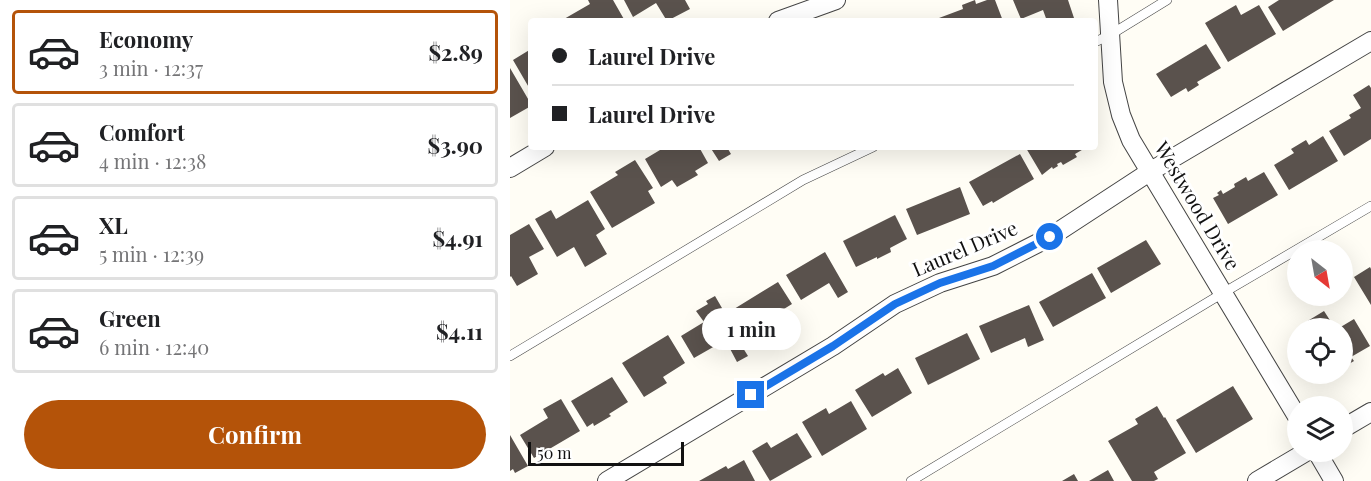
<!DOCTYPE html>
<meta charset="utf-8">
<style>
body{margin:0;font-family:"Playfair Display",serif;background:#f6f6f6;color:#202124;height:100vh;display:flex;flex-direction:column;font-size:22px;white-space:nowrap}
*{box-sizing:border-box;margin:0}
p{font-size:20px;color:#757577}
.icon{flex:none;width:33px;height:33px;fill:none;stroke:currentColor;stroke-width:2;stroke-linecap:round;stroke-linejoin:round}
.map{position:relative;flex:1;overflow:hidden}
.panel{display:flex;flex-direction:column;background:#fff;width:510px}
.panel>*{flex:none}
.top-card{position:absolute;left:18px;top:18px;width:570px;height:132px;border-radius:6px;box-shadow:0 6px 24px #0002;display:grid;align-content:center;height:132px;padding:0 24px;background:#fff}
.needle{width:39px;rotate:149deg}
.fabs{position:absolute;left:777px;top:240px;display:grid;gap:12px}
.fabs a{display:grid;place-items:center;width:66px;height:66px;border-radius:50%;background:#fff;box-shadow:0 6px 24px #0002;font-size:30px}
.scale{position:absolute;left:18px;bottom:15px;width:156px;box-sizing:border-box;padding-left:6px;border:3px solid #111;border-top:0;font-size:16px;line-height:21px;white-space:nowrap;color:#111;-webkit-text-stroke:4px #fff;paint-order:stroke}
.end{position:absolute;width:27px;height:27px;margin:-14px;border:8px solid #1a73e8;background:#fff;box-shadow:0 0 0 3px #fff}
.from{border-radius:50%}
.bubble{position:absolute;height:42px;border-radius:21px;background:#fff;box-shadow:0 6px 24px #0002;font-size:20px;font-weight:700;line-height:42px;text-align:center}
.top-card b{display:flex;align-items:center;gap:21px;height:57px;font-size:22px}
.top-card b+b{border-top:2px solid #e0e0e0}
.top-card i{width:15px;height:15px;background:#202124}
ul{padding:10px 0 0;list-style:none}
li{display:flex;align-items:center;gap:18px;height:84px;margin:0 12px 9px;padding:0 12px;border:3px solid #e0e0e0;border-radius:6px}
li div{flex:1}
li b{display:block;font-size:22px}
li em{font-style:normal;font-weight:700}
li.on{border-color:#b45309}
li>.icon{width:54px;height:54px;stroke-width:1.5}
.cta{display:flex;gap:12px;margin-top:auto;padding:12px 24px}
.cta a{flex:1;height:69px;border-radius:36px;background:#b45309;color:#fff;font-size:24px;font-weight:700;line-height:69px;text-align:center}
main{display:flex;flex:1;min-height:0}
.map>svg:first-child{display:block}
.building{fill:#5a524d}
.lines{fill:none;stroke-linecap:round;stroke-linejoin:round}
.lane-casing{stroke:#444;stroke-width:10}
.street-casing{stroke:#444;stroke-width:20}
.lane{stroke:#fff;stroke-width:9}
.street{stroke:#fff;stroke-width:18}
.route{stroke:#1a73e8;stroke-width:8}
.labels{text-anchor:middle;stroke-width:6;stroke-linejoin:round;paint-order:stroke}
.street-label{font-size:20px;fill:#111;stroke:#fff}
</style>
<main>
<section class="panel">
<ul>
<li class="on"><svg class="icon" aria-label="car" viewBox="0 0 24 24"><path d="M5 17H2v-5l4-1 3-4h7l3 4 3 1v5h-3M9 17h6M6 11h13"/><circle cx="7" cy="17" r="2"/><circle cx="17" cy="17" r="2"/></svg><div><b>Economy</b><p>3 min · 12:37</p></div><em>$2.89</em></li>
<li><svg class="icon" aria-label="car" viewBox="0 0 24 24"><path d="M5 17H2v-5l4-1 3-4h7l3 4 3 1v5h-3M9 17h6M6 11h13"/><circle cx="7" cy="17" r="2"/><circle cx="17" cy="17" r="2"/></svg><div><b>Comfort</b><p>4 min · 12:38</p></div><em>$3.90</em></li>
<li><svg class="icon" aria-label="car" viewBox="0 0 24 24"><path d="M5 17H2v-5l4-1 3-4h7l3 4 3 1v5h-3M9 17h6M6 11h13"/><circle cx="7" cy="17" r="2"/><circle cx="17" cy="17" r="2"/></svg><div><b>XL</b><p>5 min · 12:39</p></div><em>$4.91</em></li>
<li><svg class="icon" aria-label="car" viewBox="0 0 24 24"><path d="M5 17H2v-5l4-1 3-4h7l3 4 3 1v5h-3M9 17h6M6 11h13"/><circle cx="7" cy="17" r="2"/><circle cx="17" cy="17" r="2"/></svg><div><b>Green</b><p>6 min · 12:40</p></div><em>$4.11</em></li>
</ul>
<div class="cta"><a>Confirm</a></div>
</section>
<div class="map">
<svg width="861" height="481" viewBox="0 0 861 481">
<rect width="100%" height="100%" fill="#fffdf5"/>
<path class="building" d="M78,0h25l12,21h-60l-1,-2 26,-15z
M114,0h61l5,9 -23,12 -11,-18 -23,14z
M465,0l1,4 11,-4h8l8,21h-62l-2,-3 24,-9 -1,-4z
M503,0h55l6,18 -8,3h-19l-4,-11 -22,9z
M769,0h55l-51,31 -15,-24z
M726,5l5,10 18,-10 17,29 -48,28 -23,-39z
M696,44l15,24 -24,14 2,3 -11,7 -2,-4 -15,9 -15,-23z
M21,49v42l-18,-31z
M0,68l21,36v2l-21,12z
M859,85l2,3v51l-27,17 -15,-25 22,-13 -2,-3 12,-7 -8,-13z
M813,136l15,25 -49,29 -15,-25 20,-12 -3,-4 15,-9 3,5z
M155,147h34l9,16 -13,8 3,4 -21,12 -5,-7 -11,7 -16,-28z
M200,147h21l-3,2 3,5 -12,7z
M518,147h59l-12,7 2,3 -14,8 -2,-3 -4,2 1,2 -5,3 -1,-2 -10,8 -16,-27z
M510,154l14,25 -41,24 -1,-2 -9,5 -14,-24z
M125,160l18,28 -5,3 7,12 -43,25 -22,-36 28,-17 -3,-3z
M754,172l14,23 -50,29 -15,-26 6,-3 -2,-2 4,-3 2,4 12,-7 -1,-3 12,-7 2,4z
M450,187l10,27 -53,21 -11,-26z
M78,200l17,29 -9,6 11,19 -22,13 -11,-20 -17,10 -22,-38 16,-9 5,9z
M385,215l12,24 -17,9 1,4 -14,7v-2l-21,10 -13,-26z
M19,224l15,25 -15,8 9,17 -21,12 -6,-10 -1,1v-42z
M636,240l15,24 -50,29 -14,-25z
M315,252l23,40 -10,6 -9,-15 -28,17 -15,-25z
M860,267l1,2v36l-17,-28z
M582,273l14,25 -53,29 -14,-25z
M268,282l14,22 -44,27 -14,-22z
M205,296l25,43 -2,1 10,16 -11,6 -10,-19 -11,6 -1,-3 -21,12 -13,-22 23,-14 -8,-11 12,-7 -2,-3z
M519,305l15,35 -16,7 -3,-9 -34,15 -12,-27z
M814,311l11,17h-32l-2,-3z
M844,319l16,27 -19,11 3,4 -12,7v-40h-3z
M457,333l13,26 -52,26 -13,-27z
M158,335l17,28 -22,14 4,6 -23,14 -22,-34z
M388,368l14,25 -40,24 -17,-27 28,-17 2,3z
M102,377l16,25 -19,12 2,2 -17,10 -1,-3 -6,4 -16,-26z
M723,386l20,33 -57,34 -20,-33z
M51,399l19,32 -46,27 -14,-23 28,-17 -5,-9z
M341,401l16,28 -45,27 -20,-34 24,-14 3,6z
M647,406l7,12 1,-1 21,36 -32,19 4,7 -4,2h-22l-24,-40 30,-17 -3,-5z
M287,433l15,24 -42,24 -18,-30 15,-9 4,6z
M0,435l18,31 -13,7 -2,-4 -3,2z
M234,460l11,21h-56l27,-15 2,3z
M598,470l6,11h-25z
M564,474l4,7h-16z"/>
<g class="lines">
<defs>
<path id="lane" d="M585,42l15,-7 57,-35
M0,356l293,-176 70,-33
M401,481l312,-188 148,-87"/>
<path id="street" d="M598,0l5,82 8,33 10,25 167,278
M268,21l58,-21
M0,168l35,-21
M832,429l29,-17
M807,452l17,29
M97,481l226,-135 62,-42 45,-21 53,-17 57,-29 101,-66 220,-130
M747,481l49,-29"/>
</defs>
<use href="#lane" class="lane-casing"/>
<use href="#street" class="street-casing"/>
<use href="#lane" class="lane"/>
<use href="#street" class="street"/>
</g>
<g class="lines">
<path class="route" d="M241,395l82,-49 62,-42 45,-21 53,-17 57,-29"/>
</g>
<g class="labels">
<g class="street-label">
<text transform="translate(687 206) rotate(59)" y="7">Westwood Drive</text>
<text transform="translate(455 249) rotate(-23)" y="7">Laurel Drive</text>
</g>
</g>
</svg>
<div class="fabs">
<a><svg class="needle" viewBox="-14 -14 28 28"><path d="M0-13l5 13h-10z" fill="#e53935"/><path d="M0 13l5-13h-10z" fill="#757577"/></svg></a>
<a><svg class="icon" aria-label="locate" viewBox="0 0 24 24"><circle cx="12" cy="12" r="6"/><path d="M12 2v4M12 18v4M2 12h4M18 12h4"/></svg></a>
<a><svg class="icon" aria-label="layers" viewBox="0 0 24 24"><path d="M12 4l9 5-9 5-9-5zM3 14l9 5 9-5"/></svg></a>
</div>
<div class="scale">50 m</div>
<i class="end from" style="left:540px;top:237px"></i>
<i class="end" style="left:241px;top:395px"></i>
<div class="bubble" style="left:192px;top:308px;width:99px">1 min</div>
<div class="top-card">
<b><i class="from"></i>Laurel Drive</b>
<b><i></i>Laurel Drive</b>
</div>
</div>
</main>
